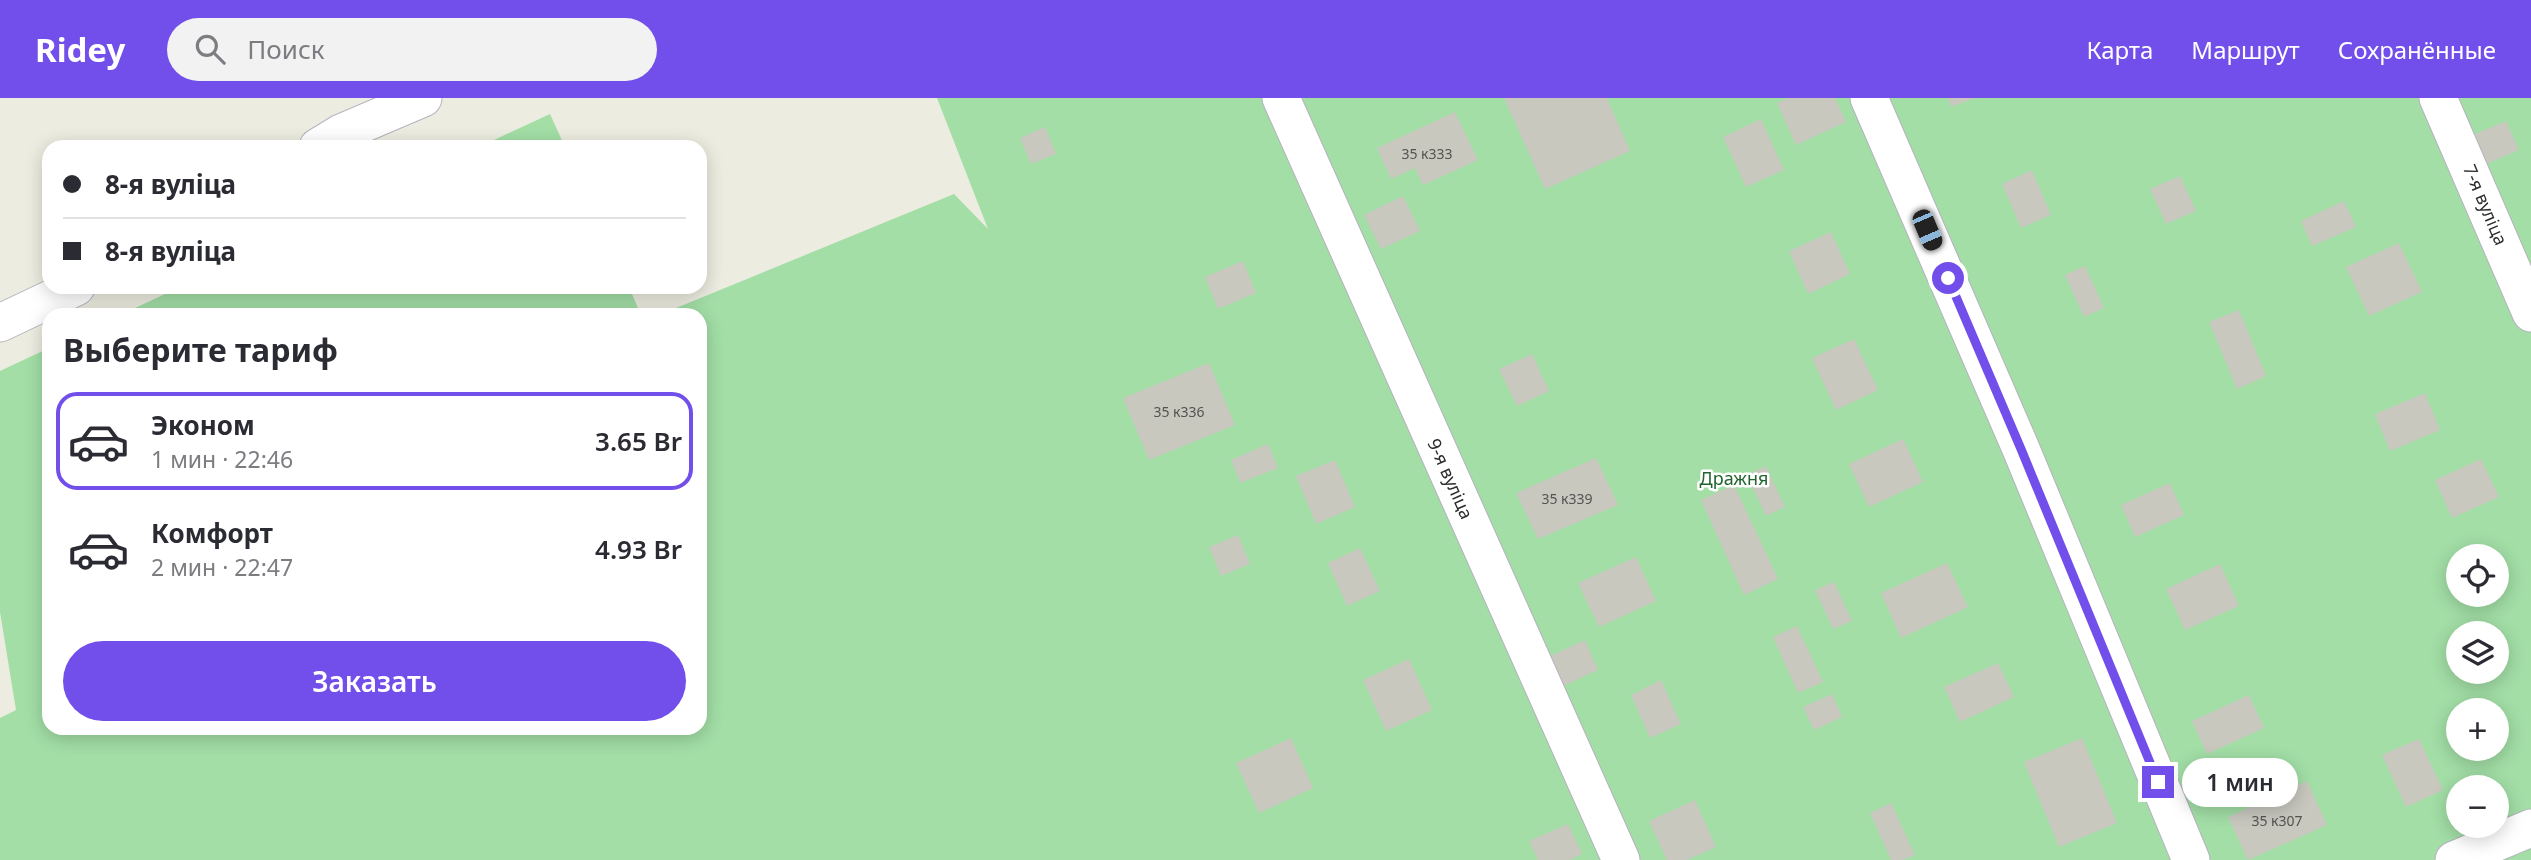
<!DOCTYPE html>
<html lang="ru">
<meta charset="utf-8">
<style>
body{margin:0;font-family:"Noto Sans",sans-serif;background:#f2f2f3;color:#2b2b33;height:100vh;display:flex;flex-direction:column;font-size:26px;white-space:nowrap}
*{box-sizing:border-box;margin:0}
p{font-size:23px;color:#7c7c81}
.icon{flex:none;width:38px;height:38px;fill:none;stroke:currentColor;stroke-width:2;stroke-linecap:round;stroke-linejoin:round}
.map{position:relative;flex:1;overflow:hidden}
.sheet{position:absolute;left:42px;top:210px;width:665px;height:427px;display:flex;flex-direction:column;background:#fff;border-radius:21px;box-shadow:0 4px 18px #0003}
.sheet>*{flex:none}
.hud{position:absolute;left:42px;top:42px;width:665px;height:154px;border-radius:21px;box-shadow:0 4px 18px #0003;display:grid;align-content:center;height:154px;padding:0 21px;background:#fff}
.controls{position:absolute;left:2446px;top:446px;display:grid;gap:14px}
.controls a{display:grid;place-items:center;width:63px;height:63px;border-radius:50%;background:#fff;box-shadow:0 4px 18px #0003;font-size:35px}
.end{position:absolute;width:32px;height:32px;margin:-16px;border:9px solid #724fea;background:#fff;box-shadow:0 0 0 4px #fff}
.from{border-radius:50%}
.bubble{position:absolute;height:49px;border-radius:24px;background:#fff;box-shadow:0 4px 18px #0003;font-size:23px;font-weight:600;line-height:49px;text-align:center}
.car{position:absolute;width:21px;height:42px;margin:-21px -10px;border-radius:9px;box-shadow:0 0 5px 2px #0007;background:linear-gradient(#222 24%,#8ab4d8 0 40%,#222 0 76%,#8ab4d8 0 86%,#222 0)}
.hud b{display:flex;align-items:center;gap:24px;height:66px;font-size:26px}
.hud b+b{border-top:2px solid #e1e1e2}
.hud i{width:18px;height:18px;background:#2b2b33}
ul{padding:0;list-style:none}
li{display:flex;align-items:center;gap:21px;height:98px;margin:0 14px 10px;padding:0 7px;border:4px solid transparent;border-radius:21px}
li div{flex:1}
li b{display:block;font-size:26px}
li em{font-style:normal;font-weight:600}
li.on{border-color:#724fea}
li>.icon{width:63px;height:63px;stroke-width:1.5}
h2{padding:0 21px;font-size:32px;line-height:84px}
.button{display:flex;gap:14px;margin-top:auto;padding:14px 21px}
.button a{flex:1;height:80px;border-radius:42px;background:#724fea;color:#fff;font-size:28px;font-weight:600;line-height:80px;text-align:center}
header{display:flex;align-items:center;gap:42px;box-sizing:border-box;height:98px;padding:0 35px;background:#724fea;color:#fff}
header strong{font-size:33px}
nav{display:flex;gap:38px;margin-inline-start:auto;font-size:24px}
.search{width:490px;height:63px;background:#f2f2f3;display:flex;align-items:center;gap:18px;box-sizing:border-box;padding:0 24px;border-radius:38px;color:#7c7c81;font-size:26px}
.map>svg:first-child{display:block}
.green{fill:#a2dea6;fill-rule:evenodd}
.building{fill:#c8c8bf}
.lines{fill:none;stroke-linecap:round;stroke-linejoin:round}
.minor-casing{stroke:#b6b3be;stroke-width:39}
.minor{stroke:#fff;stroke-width:37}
.route{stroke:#724fea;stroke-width:9}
.labels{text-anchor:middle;stroke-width:5;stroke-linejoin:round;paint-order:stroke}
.number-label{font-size:14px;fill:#535351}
.street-label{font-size:18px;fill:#2c2c2c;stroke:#fff}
.park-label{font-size:18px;fill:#22642f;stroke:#fff}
</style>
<header>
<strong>Ridey</strong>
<div class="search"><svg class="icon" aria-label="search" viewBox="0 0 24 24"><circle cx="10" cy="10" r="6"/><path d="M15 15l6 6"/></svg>Поиск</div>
<nav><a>Карта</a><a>Маршрут</a><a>Сохранённые</a></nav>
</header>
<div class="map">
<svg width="2531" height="762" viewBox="0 0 2531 762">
<rect width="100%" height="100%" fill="#ecece0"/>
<path class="green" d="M937,0h1594v762h-2531v-142l16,-8 -16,-98v-241l49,-23v380h651v-413h-41l295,-121 34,35zM2459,458h38v39h-38zM2459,536h38v38h-38zM2459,612h38v39h-38zM2459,690h38v38h-38z
M550,16l15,33h-86z
M180,189h449l12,28h-521z"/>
<path class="building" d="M1504,0h103l23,53 -85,38z
M1789,0h46l11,24 -50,23 -19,-42z
M1948,0h27l-24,9z
M1455,14l23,48 -55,25 -8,-17 -24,11 -14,-31z
M1761,21l23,51 -38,17 -23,-50z
M2506,23l13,29 -33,14 -13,-29z
M1045,29l11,27 -25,10 -11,-26z
M2032,72l19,45 -30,13 -19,-44z
M2180,78l16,35 -30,13 -16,-35z
M1403,98l17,35 -39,18 -17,-34z
M2344,103l12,26 -44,19 -11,-25z
M1831,134l19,42 -42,20 -19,-43z
M2399,145l23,49 -53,24 -23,-49z
M1243,163l13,32 -38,16 -13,-32z
M2085,168l19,42 -20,9 -19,-42z
M2239,212l27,66 -29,13 -28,-67z
M1854,241l24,51 -42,20 -24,-52z
M1532,256l17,37 -32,15 -18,-37z
M1209,265l26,62 -86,35 -26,-62z
M2425,295l15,37 -50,21 -15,-37z
M1903,341l20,43 -54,25 -20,-43z
M1268,346l10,24 -38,15 -9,-23z
M1596,360l22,47 -80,34 -22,-46z
M2481,361l18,38 -47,21 -17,-38z
M1335,362l20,47 -39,17 -20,-48z
M1766,368l19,41 -19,9 -19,-41z
M2170,385l14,32 -49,22 -14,-32z
M1734,387l44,94 -34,16 -43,-95z
M1238,437l12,29 -29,12 -12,-29z
M1360,450l20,43 -33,15 -19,-43z
M1636,459l20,44 -57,26 -21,-44z
M1947,465l21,44 -67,31 -20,-45z
M2220,466l19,42 -54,24 -19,-41z
M1834,484l18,39 -19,8 -18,-39z
M1797,528l26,56 -25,11 -25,-56z
M1585,542l13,30 -39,18 -13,-30z
M1409,561l23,51 -46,21 -23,-51z
M1998,565l16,34 -54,25 -16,-35z
M1661,582l20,44 -31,14 -19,-43z
M1832,596l10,23 -28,13 -11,-23z
M2249,597l15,33 -57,26 -15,-33z
M1291,640l22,50 -54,25 -23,-50z
M2082,640l35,85 -58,24 -35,-85z
M2419,641l24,51 -37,17 -24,-52z
M2307,683l20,44 -79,35 -20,-43z
M1695,702l21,47 -29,13h-20l-18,-39z
M1891,705l24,52 -12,5h-12l-21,-47z
M1568,726l14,30 -12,6h-32l-9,-19z"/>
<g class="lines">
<defs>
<path id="minor" d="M1281,0l340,762
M1869,0l152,351 170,411
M2438,0l93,215
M318,49l23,-14 82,-35
M0,225l76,-36
M2454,762l77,-32"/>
</defs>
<use href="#minor" class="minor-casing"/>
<use href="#minor" class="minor"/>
</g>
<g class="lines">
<path class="route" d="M1948,180l73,171 137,333"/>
</g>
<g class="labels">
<g class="number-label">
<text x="1427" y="61">35 к333</text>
<text x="1179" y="319">35 к336</text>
<text x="1567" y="406">35 к339</text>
<text x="2277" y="728">35 к307</text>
</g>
<g class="street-label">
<text transform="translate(2485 107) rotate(67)" y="6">7-я вуліца</text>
<text transform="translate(1450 381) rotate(66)" y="6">9-я вуліца</text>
</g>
<g class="park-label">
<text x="1734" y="387">Дражня</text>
</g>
</g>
</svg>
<div class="controls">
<a><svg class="icon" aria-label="locate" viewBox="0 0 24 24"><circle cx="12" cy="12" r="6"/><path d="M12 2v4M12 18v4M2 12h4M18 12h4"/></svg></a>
<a><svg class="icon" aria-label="layers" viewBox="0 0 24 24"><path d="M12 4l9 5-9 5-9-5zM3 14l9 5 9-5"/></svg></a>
<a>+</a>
<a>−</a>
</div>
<i class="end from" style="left:1948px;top:180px"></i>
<i class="end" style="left:2158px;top:684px"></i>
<div class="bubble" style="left:2182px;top:660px;width:116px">1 мин</div>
<i class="car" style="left:1927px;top:132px;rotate:157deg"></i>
<div class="hud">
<b><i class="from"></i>8-я вуліца</b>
<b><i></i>8-я вуліца</b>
</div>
<section class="sheet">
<h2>Выберите тариф</h2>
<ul>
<li class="on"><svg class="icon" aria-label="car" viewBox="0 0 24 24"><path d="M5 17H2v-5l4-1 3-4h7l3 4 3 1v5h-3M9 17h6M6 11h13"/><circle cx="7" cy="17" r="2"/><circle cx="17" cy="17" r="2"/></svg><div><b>Эконом</b><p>1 мин · 22:46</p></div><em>3.65 Br</em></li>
<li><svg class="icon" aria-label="car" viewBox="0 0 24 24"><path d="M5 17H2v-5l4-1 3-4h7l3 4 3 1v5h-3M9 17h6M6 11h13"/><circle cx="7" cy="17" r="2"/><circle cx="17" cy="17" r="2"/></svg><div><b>Комфорт</b><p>2 мин · 22:47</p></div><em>4.93 Br</em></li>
</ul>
<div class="button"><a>Заказать</a></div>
</section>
</div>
